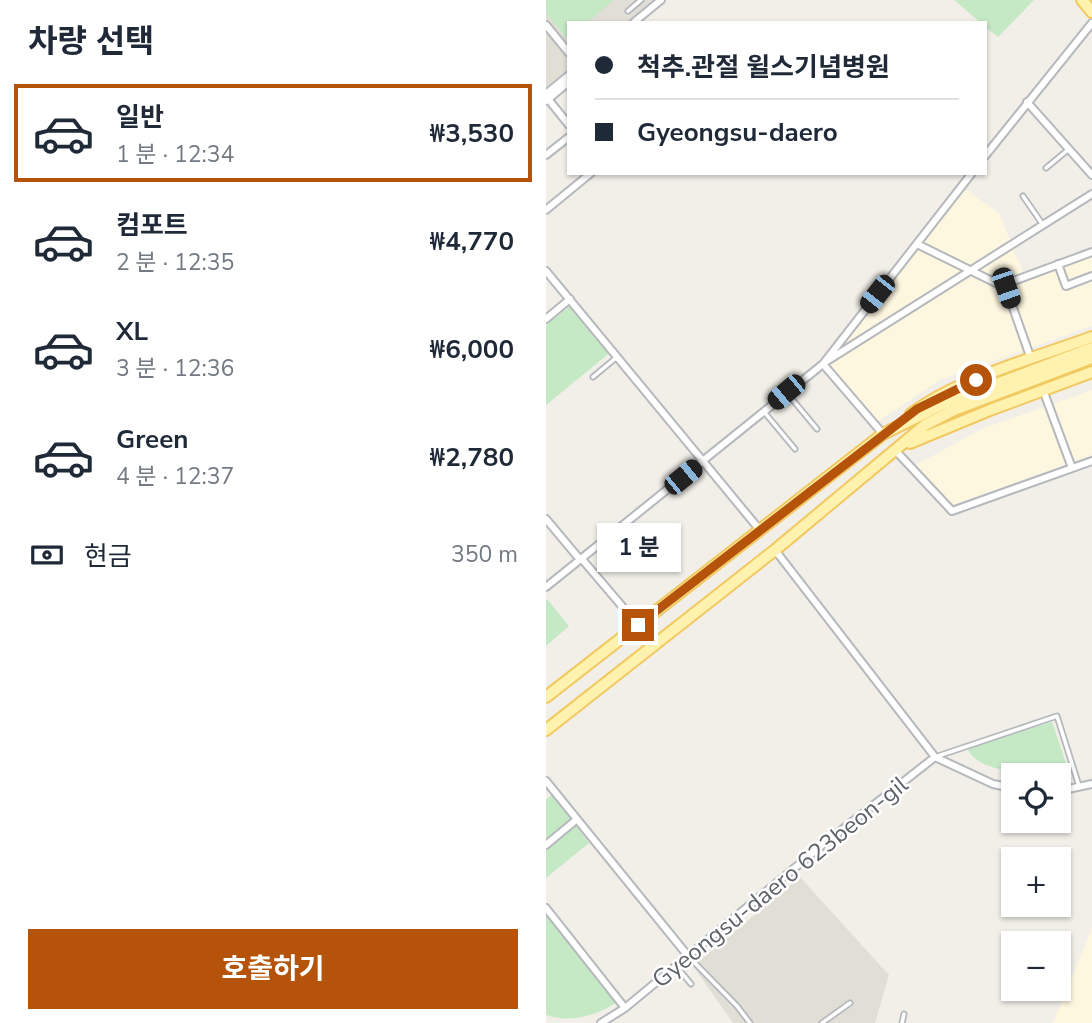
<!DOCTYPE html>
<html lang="ko">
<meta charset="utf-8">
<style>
body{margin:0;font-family:"Nunito Sans","Noto Sans KR",sans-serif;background:#f6f6f7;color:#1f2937;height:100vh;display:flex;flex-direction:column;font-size:26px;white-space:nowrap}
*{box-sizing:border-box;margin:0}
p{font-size:23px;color:#747a83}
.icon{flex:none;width:38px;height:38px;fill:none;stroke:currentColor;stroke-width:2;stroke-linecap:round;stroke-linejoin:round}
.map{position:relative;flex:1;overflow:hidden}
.details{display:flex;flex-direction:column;background:#fff;width:546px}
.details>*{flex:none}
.guide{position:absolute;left:21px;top:21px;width:420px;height:154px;border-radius:0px;box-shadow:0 2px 5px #0004;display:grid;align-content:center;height:154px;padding:0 28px;background:#fff}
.buttons{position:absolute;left:455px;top:763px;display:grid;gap:14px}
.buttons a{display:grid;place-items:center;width:70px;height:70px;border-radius:0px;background:#fff;box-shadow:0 2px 5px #0004;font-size:35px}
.end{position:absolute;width:32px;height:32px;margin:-16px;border:9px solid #b45309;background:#fff;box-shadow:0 0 0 4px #fff}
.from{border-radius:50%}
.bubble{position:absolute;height:49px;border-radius:0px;background:#fff;box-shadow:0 2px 5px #0004;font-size:23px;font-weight:700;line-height:49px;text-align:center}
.car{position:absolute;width:21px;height:42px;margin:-21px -10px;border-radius:9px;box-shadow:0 0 5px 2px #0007;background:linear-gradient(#222 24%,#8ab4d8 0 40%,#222 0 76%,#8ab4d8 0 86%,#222 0)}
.guide b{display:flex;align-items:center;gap:24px;height:66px;font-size:26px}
.guide b+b{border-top:2px solid #e0e1e3}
.guide i{width:18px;height:18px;background:#1f2937}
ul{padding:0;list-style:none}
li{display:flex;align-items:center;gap:21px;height:98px;margin:0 14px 10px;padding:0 14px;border:4px solid transparent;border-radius:0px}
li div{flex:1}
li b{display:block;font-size:26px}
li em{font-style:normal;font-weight:700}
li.selected{border-color:#b45309}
li>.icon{width:63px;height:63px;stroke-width:1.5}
h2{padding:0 28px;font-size:32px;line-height:84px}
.pay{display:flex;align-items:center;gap:18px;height:77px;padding:0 28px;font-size:26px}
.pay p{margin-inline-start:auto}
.action{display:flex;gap:14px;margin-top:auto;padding:14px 28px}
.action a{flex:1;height:80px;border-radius:0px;background:#b45309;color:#fff;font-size:28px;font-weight:700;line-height:80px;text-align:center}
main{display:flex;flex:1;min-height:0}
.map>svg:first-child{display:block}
.commercial{fill:#fef7e0}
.education{fill:#e1ded6}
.green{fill:#c5e8c5}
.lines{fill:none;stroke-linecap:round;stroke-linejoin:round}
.lane-casing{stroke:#b5b8bc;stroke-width:7}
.street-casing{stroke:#b5b8bc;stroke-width:10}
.primary-casing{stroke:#f2c960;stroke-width:14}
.lane{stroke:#fff;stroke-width:3.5}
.street{stroke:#fff;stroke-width:6}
.primary{stroke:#fff2af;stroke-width:10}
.route{stroke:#b45309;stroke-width:9}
.labels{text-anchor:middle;stroke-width:5;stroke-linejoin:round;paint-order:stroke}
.street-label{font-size:24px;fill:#5f6368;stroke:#fff}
</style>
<main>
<section class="details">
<h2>차량 선택</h2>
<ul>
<li class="selected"><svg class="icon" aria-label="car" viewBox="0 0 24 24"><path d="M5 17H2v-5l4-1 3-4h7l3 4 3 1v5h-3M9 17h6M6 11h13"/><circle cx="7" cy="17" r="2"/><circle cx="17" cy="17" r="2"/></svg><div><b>일반</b><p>1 분 · 12:34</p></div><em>₩3,530</em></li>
<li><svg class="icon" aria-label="car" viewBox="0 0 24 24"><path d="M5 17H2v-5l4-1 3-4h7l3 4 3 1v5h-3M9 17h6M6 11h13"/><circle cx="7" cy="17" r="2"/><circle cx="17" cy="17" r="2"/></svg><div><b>컴포트</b><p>2 분 · 12:35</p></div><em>₩4,770</em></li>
<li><svg class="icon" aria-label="car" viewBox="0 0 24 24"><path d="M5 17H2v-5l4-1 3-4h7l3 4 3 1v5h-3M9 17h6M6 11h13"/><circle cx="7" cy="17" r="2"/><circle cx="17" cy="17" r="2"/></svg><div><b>XL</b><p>3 분 · 12:36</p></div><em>₩6,000</em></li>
<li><svg class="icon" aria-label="car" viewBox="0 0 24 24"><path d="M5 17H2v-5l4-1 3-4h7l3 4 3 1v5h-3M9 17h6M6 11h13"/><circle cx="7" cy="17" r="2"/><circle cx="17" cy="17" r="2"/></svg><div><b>Green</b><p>4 분 · 12:37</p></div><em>₩2,780</em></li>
</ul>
<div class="pay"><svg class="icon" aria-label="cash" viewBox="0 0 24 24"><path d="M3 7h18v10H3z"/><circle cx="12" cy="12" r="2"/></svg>현금<p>350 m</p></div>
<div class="action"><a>호출하기</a></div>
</section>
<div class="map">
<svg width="546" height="1023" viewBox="0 0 546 1023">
<rect width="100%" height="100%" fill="#f1efe8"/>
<path class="commercial" d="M417,188l36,25 25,62 68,-23v74l-152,54 -66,44 -51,-60z
M546,390v65l-139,50 -37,-40 66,-36z
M546,928v95h-39z"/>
<path class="education" d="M0,0h107l-27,23h-57v28l-23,-27z
M0,28l23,31v10l-23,18z
M254,877l89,98 -14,48h-142l-40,-57z"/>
<path class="green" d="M0,0h68l-28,23h-17v14l-2,2 -21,-26z
M408,0h80l-36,37 -13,-10v-4h-4z
M28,303l38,48 -66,54v-80z
M1,599l22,27 -23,20v-46z
M506,722l17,50c-22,5 -93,2 -101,-23l2,-2z
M6,795l37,48 -43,35v-79z
M0,914l70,89c-21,13 -46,20 -70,12z"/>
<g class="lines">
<defs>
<path id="lane" d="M82,11l13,-11
M500,168l23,-19
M477,196l20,29
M47,377l24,-20
M241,393l30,36
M219,413l30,36
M392,756l119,-40 22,70
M142,956l49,50 13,17
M131,967l14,17
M276,1023l28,-20
M356,1023l2,-9"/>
<path id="street" d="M87,23l28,-23
M0,25l23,28
M0,94l23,-19
M2,99l21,26
M0,101l23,-19
M481,102l65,73
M0,155l23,-18
M439,156l107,-133
M0,210l45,-37
M371,244l89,44 25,71
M512,264l8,22 26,-10
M0,271l213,258
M460,288l2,-5 84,-31
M0,319l24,-20
M281,361l265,-167
M277,364l60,70
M497,390l29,78
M349,450l57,61 140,-50
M0,519l31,37
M229,550l160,207 58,27 20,4
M35,558l57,67
M0,587l277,-223 149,-191
M0,781l142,175
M513,791l33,-7
M0,845l30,-25
M0,908l79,100
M55,1023l24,-15 195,-161 115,-90"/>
<path id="primary" d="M536,0l10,12
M365,414c48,-36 124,-56 181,-77
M364,443l80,-33 102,-38
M0,697l337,-263 60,-30 149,-56
M0,730l229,-180 150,-125 29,-15 138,-52"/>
</defs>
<use href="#lane" class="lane-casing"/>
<use href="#street" class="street-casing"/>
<use href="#primary" class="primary-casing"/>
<use href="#lane" class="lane"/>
<use href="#street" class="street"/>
<use href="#primary" class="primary"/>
</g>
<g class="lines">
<path class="route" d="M92,625l279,-216 59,-29"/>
</g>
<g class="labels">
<g class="street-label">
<text transform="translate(234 882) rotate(-39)" y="8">Gyeongsu-daero 623beon-gil</text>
</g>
</g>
</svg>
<div class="buttons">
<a><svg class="icon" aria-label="locate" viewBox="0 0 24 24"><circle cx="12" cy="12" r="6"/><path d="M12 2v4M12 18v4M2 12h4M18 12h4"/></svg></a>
<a>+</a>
<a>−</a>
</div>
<i class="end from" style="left:430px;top:380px"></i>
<i class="end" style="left:92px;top:625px"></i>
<div class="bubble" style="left:51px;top:523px;width:84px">1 분</div>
<i class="car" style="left:460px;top:288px;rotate:161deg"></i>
<i class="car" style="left:331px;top:294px;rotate:218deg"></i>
<i class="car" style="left:240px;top:392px;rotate:230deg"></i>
<i class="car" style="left:137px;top:477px;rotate:51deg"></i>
<div class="guide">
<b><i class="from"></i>척추.관절 윌스기념병원</b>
<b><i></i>Gyeongsu-daero</b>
</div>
</div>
</main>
